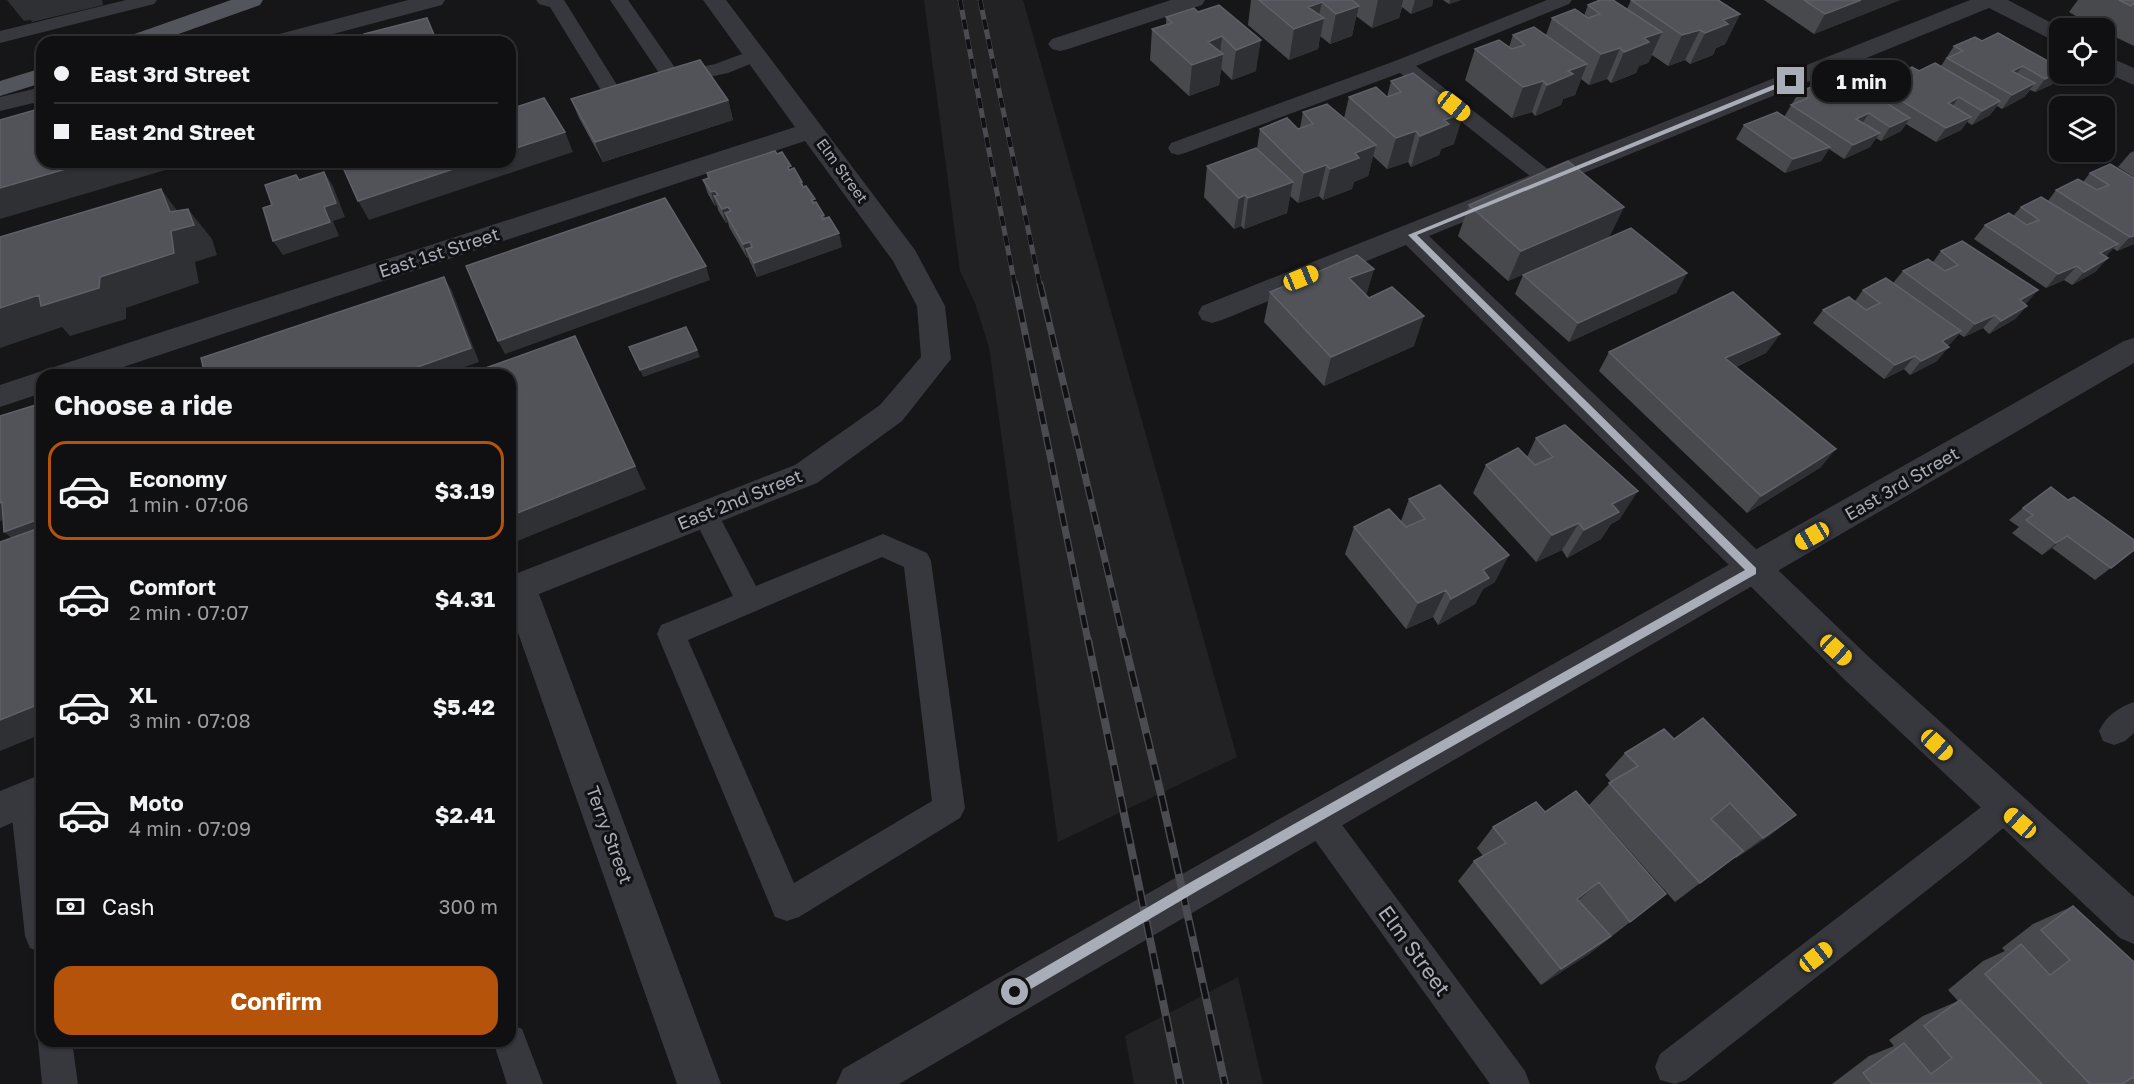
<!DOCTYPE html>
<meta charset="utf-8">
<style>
body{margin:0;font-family:"Golos Text",sans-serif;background:#19191b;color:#f1f3f6;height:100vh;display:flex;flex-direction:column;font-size:22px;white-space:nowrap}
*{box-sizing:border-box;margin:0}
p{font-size:20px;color:#9c9d9f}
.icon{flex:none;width:33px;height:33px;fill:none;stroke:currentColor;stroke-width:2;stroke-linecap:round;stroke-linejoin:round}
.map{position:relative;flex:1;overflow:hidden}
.details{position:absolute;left:36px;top:369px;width:480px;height:678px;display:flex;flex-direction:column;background:#101012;border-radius:18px;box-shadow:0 2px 4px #0004,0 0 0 2px #303032}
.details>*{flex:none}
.hud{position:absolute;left:36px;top:36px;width:480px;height:132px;border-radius:18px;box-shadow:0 2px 4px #0004,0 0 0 2px #303032;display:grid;align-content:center;height:132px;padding:0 18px;background:#101012}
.buttons{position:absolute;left:2049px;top:18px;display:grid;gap:12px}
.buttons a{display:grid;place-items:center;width:66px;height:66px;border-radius:12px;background:#101012;box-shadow:0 2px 4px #0004,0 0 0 2px #303032;font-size:30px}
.end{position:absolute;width:27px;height:27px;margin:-14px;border:8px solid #a8adb8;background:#111;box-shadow:0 0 0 3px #111}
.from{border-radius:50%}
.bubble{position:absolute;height:42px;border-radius:18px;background:#101012;box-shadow:0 2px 4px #0004,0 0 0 2px #303032;font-size:20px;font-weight:700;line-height:42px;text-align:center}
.car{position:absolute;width:18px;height:36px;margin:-18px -9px;border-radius:8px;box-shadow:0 0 4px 2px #0007;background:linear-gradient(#f5c518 24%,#345 0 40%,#f5c518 0 76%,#345 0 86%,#f5c518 0)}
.hud b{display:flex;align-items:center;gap:21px;height:57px;font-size:22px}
.hud b+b{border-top:2px solid #303032}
.hud i{width:15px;height:15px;background:#f1f3f6}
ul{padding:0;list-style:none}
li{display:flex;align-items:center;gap:18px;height:99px;margin:0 12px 9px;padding:0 6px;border:3px solid transparent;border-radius:18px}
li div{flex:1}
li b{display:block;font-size:22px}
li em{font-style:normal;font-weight:700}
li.on{border-color:#b45309}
li>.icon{width:54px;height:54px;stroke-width:1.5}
h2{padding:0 18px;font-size:27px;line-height:72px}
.pay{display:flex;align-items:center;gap:15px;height:66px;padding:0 18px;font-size:22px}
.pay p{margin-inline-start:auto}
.primary-button{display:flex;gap:12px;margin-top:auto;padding:12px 18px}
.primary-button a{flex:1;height:69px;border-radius:18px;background:#b45309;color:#fff;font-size:24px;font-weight:700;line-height:69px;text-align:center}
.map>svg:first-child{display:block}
.built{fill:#222225}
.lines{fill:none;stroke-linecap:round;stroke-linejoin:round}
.service{fill:#37383d;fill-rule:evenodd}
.minor{fill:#37383d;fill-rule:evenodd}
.tertiary{fill:#37383d;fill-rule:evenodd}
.primary{fill:#53555c;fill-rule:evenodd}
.rail-far2-casing{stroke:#4a4c52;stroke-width:5}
.rail-far1-casing{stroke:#4a4c52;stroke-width:7}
.rail-casing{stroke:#4a4c52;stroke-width:8}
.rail-far2{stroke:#111113;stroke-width:4;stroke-dasharray:10;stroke-linecap:butt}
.rail-far1{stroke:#111113;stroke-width:4.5;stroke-dasharray:13;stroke-linecap:butt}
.rail{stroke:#111113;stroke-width:5;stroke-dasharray:16;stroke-linecap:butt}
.wall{fill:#47494d}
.shaded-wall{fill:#2f3033}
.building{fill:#525359;stroke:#5f6168;stroke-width:1.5}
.route{fill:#a8adb8}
.labels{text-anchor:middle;stroke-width:6;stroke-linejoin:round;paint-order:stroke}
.far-street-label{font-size:15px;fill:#a8adb8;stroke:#111113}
.street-label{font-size:18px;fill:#a8adb8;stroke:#111113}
.near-street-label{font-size:21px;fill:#a8adb8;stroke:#111113}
</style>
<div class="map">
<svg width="2134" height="1084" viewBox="0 0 2134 1084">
<rect width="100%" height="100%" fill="#161618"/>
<path class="built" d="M924,0h99l214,757 -179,85 -69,-495 -14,-44 -15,-32z
M1238,977l25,107h-129l-9,-48z"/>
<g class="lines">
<path class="service" d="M126,0h31l-3,4 -154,39v-12z
M536,0h28l53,85 44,-9 -51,-76h18l50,72 37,-8 38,-14 7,2 3,4 -3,4 -32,13 -116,25 -7,-2 -3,-4 -52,-85 -11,-3z
M1547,0h25l-3,4 -153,62 138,108 4,5 -4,5 -7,2 -7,-2 -140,-111 -215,80 -7,2 -7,-2 -3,-5 3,-5 224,-82z
M705,503l9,3 42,80 127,-52 44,19 4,8 34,247 -5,10 -161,99 -12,4 -12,-4 -118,-283 4,-9 72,-29 -41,-82 4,-8zM882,557l22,10 28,234 -138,82 -106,-243z
M2134,702v31l-9,8 -11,4 -11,-4 -4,-10c7,-15 20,-24 35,-29z
M26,784l11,5 5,14v150l-12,-5 -5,-12 -15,-137 5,-10z
M2004,793l11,5 5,10 -5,10 -46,39 -283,223 -11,4 -15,-4 -5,-13 5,-13 333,-256z
M1317,802l11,4 197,265 5,13h-40l-184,-256 -5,-11 5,-11z
M510,1024l12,5 21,55h-36l-14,-43h17z
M42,1030v11h30l6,43h-36l-4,-43z"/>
<path class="minor" d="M408,0h37l-3,5 -139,37h-39l4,-5z
M703,0h23l189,250 30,56 6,53 -49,62 -85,62 -278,111 182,490h-44l-167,-474v-34l285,-111 85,-60 41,-48 -4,-51 -24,-45 -88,-120 -706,234h-57v18l-42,14v-22l42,-14 9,3 3,-7 741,-240z
M1171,0h34l-3,5 -134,44 -8,2 -8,-2 -4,-5 4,-5z
M1970,0h38l53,28h-1v16l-71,-36 -560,228 442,423 263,238v47l-14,-6 -274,-257 -440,-436 -184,75 -10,3 -10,-3 -4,-7 4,-7z
M2104,55l30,13v17l-30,-13z
M42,87v14l-42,10v-14z
M42,774v36l-42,18v-37z"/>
<path class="tertiary" d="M2134,338v25l-1235,721h-63l7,-15 159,-93 1122,-635z"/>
<path class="primary" d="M231,0h32l-3,5 -104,37h-34l4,-5z
M42,68v15l-42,13v-15z"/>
<defs>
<path id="rail-far2" d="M960,0l55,286
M980,0l60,286"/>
<path id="rail-far1" d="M1015,284l73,357
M1040,284l84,357"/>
<path id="rail" d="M1088,640l92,444
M1124,640l39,163 62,281"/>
</defs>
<use href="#rail-far2" class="rail-far2-casing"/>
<use href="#rail-far1" class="rail-far1-casing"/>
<use href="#rail" class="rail-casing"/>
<use href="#rail-far2" class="rail-far2"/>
<use href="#rail-far1" class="rail-far1"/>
<use href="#rail" class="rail"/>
</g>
<path class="wall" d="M1251,0h182l-1,6 -21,8 -9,-7 -3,11 -27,10 -16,-12 -4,20 -22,8 -10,-8 -2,13 -29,11 -41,-35z
M1443,0h18l-12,4z
M1631,0l109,14 -15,30 -9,4 -3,7 -23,9 -5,-4 -17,6 -16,-11 -4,8 -9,3 -3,7 -25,10 -4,-4 -18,6 -8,-6 -6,16 -12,4 -2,6 -26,11 -3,-4 -20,6 -47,-38 10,-31 34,-2 4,-12h33l6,-17 32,-2 4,-11 39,4z
M1764,0h136l-86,34z
M2078,0h56v46l-25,-12 -2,3 -3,-1v-8h-13l-7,-4 2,-2 -17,-10z
M1219,5l37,66 -24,9 -11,-11 -2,16 -30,11 -39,-36 2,-31 14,-4v-8l32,-5z
M1982,41l79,33 -8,10 -18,8 -5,-2 -6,7 -22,12 -5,-3 -7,9 -18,10 -5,-3 -6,8 -25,12 -30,-18 -5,7 -20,10 -5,-3 -6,9 -26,12 -15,-10 -8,12 -36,12 -49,-34 8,-14 40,-8 15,-25 31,-6 47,11 12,-20 52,-11 13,-20z
M1391,81l63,63 -13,5 -2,6 -28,12 -3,-5 -21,7 -14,-13 -5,20 -14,6 -2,7 -29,11 -4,-4 -21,7 -8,-7 -3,17 -43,16 -3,-3 -7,3 -30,-32 3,-31 50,-18 3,-19 40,-1 3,-16 41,6 5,-21h38z
M571,99l157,1 5,20 -130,42 -24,-44z
M2134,151v26l-16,-10 12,-14z
M792,169l10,13 2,5 20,28 1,3 17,29 -85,30 -7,-15 -2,-5 -1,1 -18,-31 -1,-5 -2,1 -8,-13 -1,-5 -2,1 -7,-12 -5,-14 5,-2 -1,-5z
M2090,173l44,5v66l-17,7 -4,-3 -7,8 2,2 -13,14 -23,13 -8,-5 -18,8 -72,-49 11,-14 28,-9 8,-9 27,-6 8,-11 27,-8z
M1469,205l155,2 -15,30 -101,44 -50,-45z
M1941,251l85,53h-1l2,2 -12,13 -26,15 -6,-6 -19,9 -5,-3 -9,10 -3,2 -10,15 -27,14 -6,-6 -20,10 -71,-56 10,-13 32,-9 8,-11 30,-7 10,-12 30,-9z
M1374,269l-8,26 48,51 -90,40 -60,-64 6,-30z
M1687,273l-11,20 -107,49 -54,-48 8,-19z
M1780,334l-14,19 -30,14 85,100 -74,46 -148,-142 10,-19z
M1536,438l84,81 -9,5 -10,15 -34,19 -5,-8 -26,12 -63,-69 13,-28 41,-8z
M1409,499l86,83 -12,7 -8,15 -37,21 -5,-8 -27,12 -61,-75 9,-27 47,-6z
M2023,508l111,42 -39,30 -43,-32 -10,7 -30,-22 7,-6 -10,-7z
M1674,739l122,76 -27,21 -33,22 -1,-1 -60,45 -86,-97 22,-23 -6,-7 20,-22z
M1545,812l121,82 -77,60 -48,31 -83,-104 16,-20 9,-5 -6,-8 16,-21z
M2073,906l61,56v122h-302l37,-28 25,-10 -5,-6 34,-24 35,-15 -10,-11 35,-29 22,-10 -3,-3 31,-24z"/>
<path class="shaded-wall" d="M7,0h95l1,5 -71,17 -1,-2 -7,1z
M1378,0h25l-4,18 -27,10z
M1415,0h18l-1,6 -21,8z
M1450,0h11l-12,4z
M1861,0h39l-86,34 11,-20z
M1322,2l-4,18 6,-2 -6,31 -29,11 5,-31 14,-22z
M1359,6l-7,30 -22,8 6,-30z
M1740,14l-15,30 -9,4 -3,7 -23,9 15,-31 18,-13z
M1700,30l-15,30 -17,6 14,-31z
M1662,32l-14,31 -9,3 -3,7 -25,10 13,-31 20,-14z
M1222,36l-2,19 3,-1 -4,31 -30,11 3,-31 16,-23z
M1261,40l-5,31 -24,9 4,-30z
M1620,48l-13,31 -18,6 12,-31z
M1587,64l-12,31 -12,4 -2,6 -26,11 12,-31 21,-14z
M2023,66l-11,13v-8z
M2060,72v2h1l-8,10 -18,8 10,-13z
M1543,81l-11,31 -20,6 11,-31z
M2035,83l-11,14 -22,12 10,-14z
M1959,97l-10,14 -1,-8z
M728,100l5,20 -130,42 -8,-20z
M2000,101l-10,14 -18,10 10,-14z
M1464,113l-10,31 -13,5 -2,6 -28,12 9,-31 24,-16z
M1869,113l-9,14 -4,-8z
M1971,117l-10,13 -25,12 10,-14z
M1910,118l-9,13 -20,10 9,-14z
M1416,131l-8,31 -21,7 9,-31z
M565,132l8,20 -204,68 -11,-19 116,-39h36v-12z
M1880,133l-10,14 -26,12 9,-14z
M1376,145l-8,31 -14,6 -2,7 -29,11 7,-31 25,-16z
M1830,147l-9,14 -36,12 8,-14z
M90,162h88l1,4 -179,53v-31z
M1326,165l-7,31 -21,7 6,-30z
M324,172l9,14 12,31 -12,4 6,15 -56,19 -10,-14 51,-34z
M1293,182l-6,31 -43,16 4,-31z
M161,189l23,31 4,-11 24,30 5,16 -22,7 4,21 -73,25v11l-56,17 -8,-9 -62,21v-40l100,-31 70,-65z
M715,191l4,13 -5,-8 3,9 -2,1 -4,-14z
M1245,195l-4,31 -7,3 5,-31z
M728,207l4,14 -7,-8 3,9 -2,1 -4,-14z
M1624,207l-15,30 -101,44 13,-30z
M839,233l3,14 -85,30 -3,-14z
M2134,236v8l-17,7 13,-14z
M750,242l4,14 -8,-7 2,8 -1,1 -4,-14z
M2118,244l-13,13 -5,-4z
M2108,258l-13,14 -23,13 12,-13z
M706,266l4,14 -205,74 -7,-13z
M2077,266l-13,14 -18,8 12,-14z
M1374,269l-9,30 -16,-21z
M1687,273l-11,20 -107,49 9,-19z
M444,277l8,14 27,71 -38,13h-46z
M2038,290l-12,14 -18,10 12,-14z
M2027,306l-12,13 -26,15 12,-13z
M1995,315l-12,13 -19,9 11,-13z
M1424,316l-10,30 -90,40 7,-29z
M1961,331l-11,13 -20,10 12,-13z
M1780,334l-14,19 -53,24 12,-19z
M575,336l71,153 -136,55v-28z
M1949,347l-12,14 -27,14 11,-14z
M697,350l3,7 -57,20 -3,-7z
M1915,356l-11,13 -20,10 11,-14z
M1836,449l-15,18 -74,46 14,-17z
M1638,491l-18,28 -9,5 -10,15 -34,19 17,-28 28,-26z
M2,502l15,13 -17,6v-18z
M42,518v18l-23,8 -15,-12z
M1579,523l-17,27 -26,12 16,-27z
M2067,536l-15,12 -10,7 14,-12z
M1509,555l-14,27 -12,7 -8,15 -37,21 13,-26 32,-29z
M1446,590l-13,27 -27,12 12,-26z
M42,703v31l-42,17v-31z
M1796,815l-27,21 -33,22 27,-20z
M1743,851l-26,20 -42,31 25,-19z
M1599,882l-21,19 -1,-2z
M1611,936l-22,18 -48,31 20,-16z"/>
<path class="building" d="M1259,0h93l7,6 -23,8 -14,-12 -14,5 16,11 -30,11z
M1600,0h13l49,32 -18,6 5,4 -25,10 -4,-4 -19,6 -49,-36 23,-9 13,9 12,-4 -12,-9z
M1631,0h87l22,14 -17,6 5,4 -23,9 -5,-3 -18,5z
M1804,0h57l-36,14z
M2119,0h15v4l-1,-1 -2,3z
M1219,5l42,35 -25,10 -14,-14 -14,6 15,12 -31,11 -40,-36 20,-6 -6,-6 28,-9 4,4z
M427,18l10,24h-69l-4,-8z
M1534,27l53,37 -19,7 5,3 -26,11 -4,-4 -20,6 -48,-38 24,-9 13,9 13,-4 -12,-10z
M1998,33l62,35v4l-15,7 -22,-13 -11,5 23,12 -23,12 -65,-37 16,-7 -9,-5 21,-9 7,4z
M315,37l2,5h-21z
M700,60l28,40 -133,42 -24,-43z
M1935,63l65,38 -18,10 -23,-14 -11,6 23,14 -25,11 -64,-39 17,-6 -10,-6 23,-10 7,4z
M1413,73l51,40 -20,7 5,4 -29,12 -4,-5 -20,7 -47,-41 27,-10 11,10 14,-5 -10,-11z
M1847,78l63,40 -20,9 -21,-14 -13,6 24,14 -27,12 -62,-40 17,-7 -9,-6 24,-10 7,4z
M544,98l21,34 -55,18v-41z
M1327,104l49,41 -21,8 4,5 -29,11 -4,-4 -22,8 -44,-44 27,-11 11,11 15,-5 -10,-12z
M42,108v54h48l-90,26v-68z
M1777,112l53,35 -37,12 -49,-34z
M1256,148l37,34 -45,16 -3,-3 -6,3 -32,-32z
M775,151l2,3 5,-2 9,14 -3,1 1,3 5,-2 8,14h-2l3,5 3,-1 9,13 -4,1 2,3 3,-1 8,13 -3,1 2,3 6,-2 10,16 -85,30 -8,-14 6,-2 -2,-5 -7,2 -18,-31 6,-2 -3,-4 -6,2 -8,-13 4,-1 -3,-4 -4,1 -8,-12 6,-2 -2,-5z
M1568,161l56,46 -103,44 -52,-46z
M344,162h130l-116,39 -17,-38z
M2110,164l24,14v58l-4,1 -74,-47 22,-11 19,11 12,-5 -19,-12z
M324,172l12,31 -12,4 6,15 -57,19 -10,-33 9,-3 -7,-20 31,-10 3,5z
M161,189l9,23 18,-3 6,16 -23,6 3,22 -74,24 -1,11 -58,18 -2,-11 -39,13v-71z
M2041,197l77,47 -18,9 8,5 -24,14 -7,-6 -19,8 -73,-49 24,-12 18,12 12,-5 -18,-13z
M665,198l41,68 -208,75 -32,-75z
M1631,228l56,45 -109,50 -55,-48z
M1962,241l76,49 -18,10 7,6 -26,15 -6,-6 -20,9 -72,-53 25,-12 17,12 13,-6 -17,-14z
M1357,255l17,14 -25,9 20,20 23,-11 32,29 -93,41 -61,-65z
M444,277l27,71 -76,27h-190l-4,-17z
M1886,278l75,53 -19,10 7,6 -28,14 -6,-5 -20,9 -72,-55 26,-13 17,13 14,-7 -17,-13z
M1733,292l47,42 -55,24 111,91 -75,47 -152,-144z
M686,327l11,23 -57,20 -11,-23z
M575,336l60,130 -125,50v-141h-44z
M42,403v115l-38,14 -2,-30 -2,1v-87z
M1565,425l73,66 -26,13 7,8 -35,18 -5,-7 -27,12 -66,-70 32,-17 17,17 18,-8 -17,-19z
M1440,485l69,70 -26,15 6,8 -38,21 -5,-9 -28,13 -64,-76 35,-18 17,18 19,-8 -16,-20z
M2051,487l17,13 6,-3 60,43v10l-23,18 -44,-32 -11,7 -30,-23 7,-5 -10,-7z
M42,527v176l-42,17v-178z
M1703,718l93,97 -33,23 -33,-35 -19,16 32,32 -43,32 -91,-100 29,-17 -13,-13 39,-24 10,10z
M1576,791l90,103 -36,28 -31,-40 -22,17 34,37 -50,33 -87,-108 32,-18 -13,-16 43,-25 9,10z
M2073,906l61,56v116l-1,-1 -11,7h-32l-105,-110 36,-30 29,31 20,-15 -29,-30z
M1960,1000l82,84h-170l-9,-11 41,-30 27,31 21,-16 -28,-32z"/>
<path class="route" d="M1788,79l7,2 -378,154 339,333v6l-557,316 -180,106 -4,2 -4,-2 -2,-4 2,-5 180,-105 554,-312 -337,-335z"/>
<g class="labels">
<g class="far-street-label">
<text transform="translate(842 171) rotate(54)" y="5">Elm Street</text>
</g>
<g class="street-label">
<text transform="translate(439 253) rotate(-18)" y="6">East 1st Street</text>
<text transform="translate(1902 484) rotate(-30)" y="6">East 3rd Street</text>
<text transform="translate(740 500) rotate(-22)" y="6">East 2nd Street</text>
<text transform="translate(609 835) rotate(70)" y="6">Terry Street</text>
</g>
<g class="near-street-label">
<text transform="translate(1414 951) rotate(54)" y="7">Elm Street</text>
</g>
</g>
</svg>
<div class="buttons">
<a><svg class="icon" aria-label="locate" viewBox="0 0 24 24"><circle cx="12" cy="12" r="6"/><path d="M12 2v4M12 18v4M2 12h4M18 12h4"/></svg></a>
<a><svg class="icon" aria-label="layers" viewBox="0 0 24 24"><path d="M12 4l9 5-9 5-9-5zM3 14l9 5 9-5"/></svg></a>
</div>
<i class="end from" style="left:1015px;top:992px"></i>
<i class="end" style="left:1791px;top:81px"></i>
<div class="bubble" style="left:1812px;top:60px;width:99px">1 min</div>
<i class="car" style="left:1454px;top:106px;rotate:128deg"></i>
<i class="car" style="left:1301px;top:278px;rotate:68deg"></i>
<i class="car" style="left:1812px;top:536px;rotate:240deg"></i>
<i class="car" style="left:1836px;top:650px;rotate:133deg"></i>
<i class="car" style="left:1937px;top:745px;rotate:133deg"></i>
<i class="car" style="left:2020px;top:823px;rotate:311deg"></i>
<i class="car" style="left:1816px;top:957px;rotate:52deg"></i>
<div class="hud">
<b><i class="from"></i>East 3rd Street</b>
<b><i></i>East 2nd Street</b>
</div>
<section class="details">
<h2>Choose a ride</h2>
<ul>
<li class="on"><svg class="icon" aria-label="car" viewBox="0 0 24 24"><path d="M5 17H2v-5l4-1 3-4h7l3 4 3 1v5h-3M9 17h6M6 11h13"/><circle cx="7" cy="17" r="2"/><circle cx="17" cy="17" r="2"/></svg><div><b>Economy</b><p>1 min · 07:06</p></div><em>$3.19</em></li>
<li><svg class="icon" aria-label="car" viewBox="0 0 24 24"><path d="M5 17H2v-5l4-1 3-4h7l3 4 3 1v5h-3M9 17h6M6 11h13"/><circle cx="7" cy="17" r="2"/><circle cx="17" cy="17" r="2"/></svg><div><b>Comfort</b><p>2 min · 07:07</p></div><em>$4.31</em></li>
<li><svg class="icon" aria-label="car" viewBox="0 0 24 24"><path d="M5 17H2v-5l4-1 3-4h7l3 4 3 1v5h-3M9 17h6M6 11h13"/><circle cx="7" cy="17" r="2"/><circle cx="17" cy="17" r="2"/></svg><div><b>XL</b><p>3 min · 07:08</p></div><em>$5.42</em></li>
<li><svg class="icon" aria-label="car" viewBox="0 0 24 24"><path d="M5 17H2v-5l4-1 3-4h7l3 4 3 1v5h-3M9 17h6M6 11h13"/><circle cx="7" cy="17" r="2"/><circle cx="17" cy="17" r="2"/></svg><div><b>Moto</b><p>4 min · 07:09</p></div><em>$2.41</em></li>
</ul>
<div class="pay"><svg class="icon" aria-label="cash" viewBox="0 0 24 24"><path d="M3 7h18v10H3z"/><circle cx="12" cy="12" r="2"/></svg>Cash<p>300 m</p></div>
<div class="primary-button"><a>Confirm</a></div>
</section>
</div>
